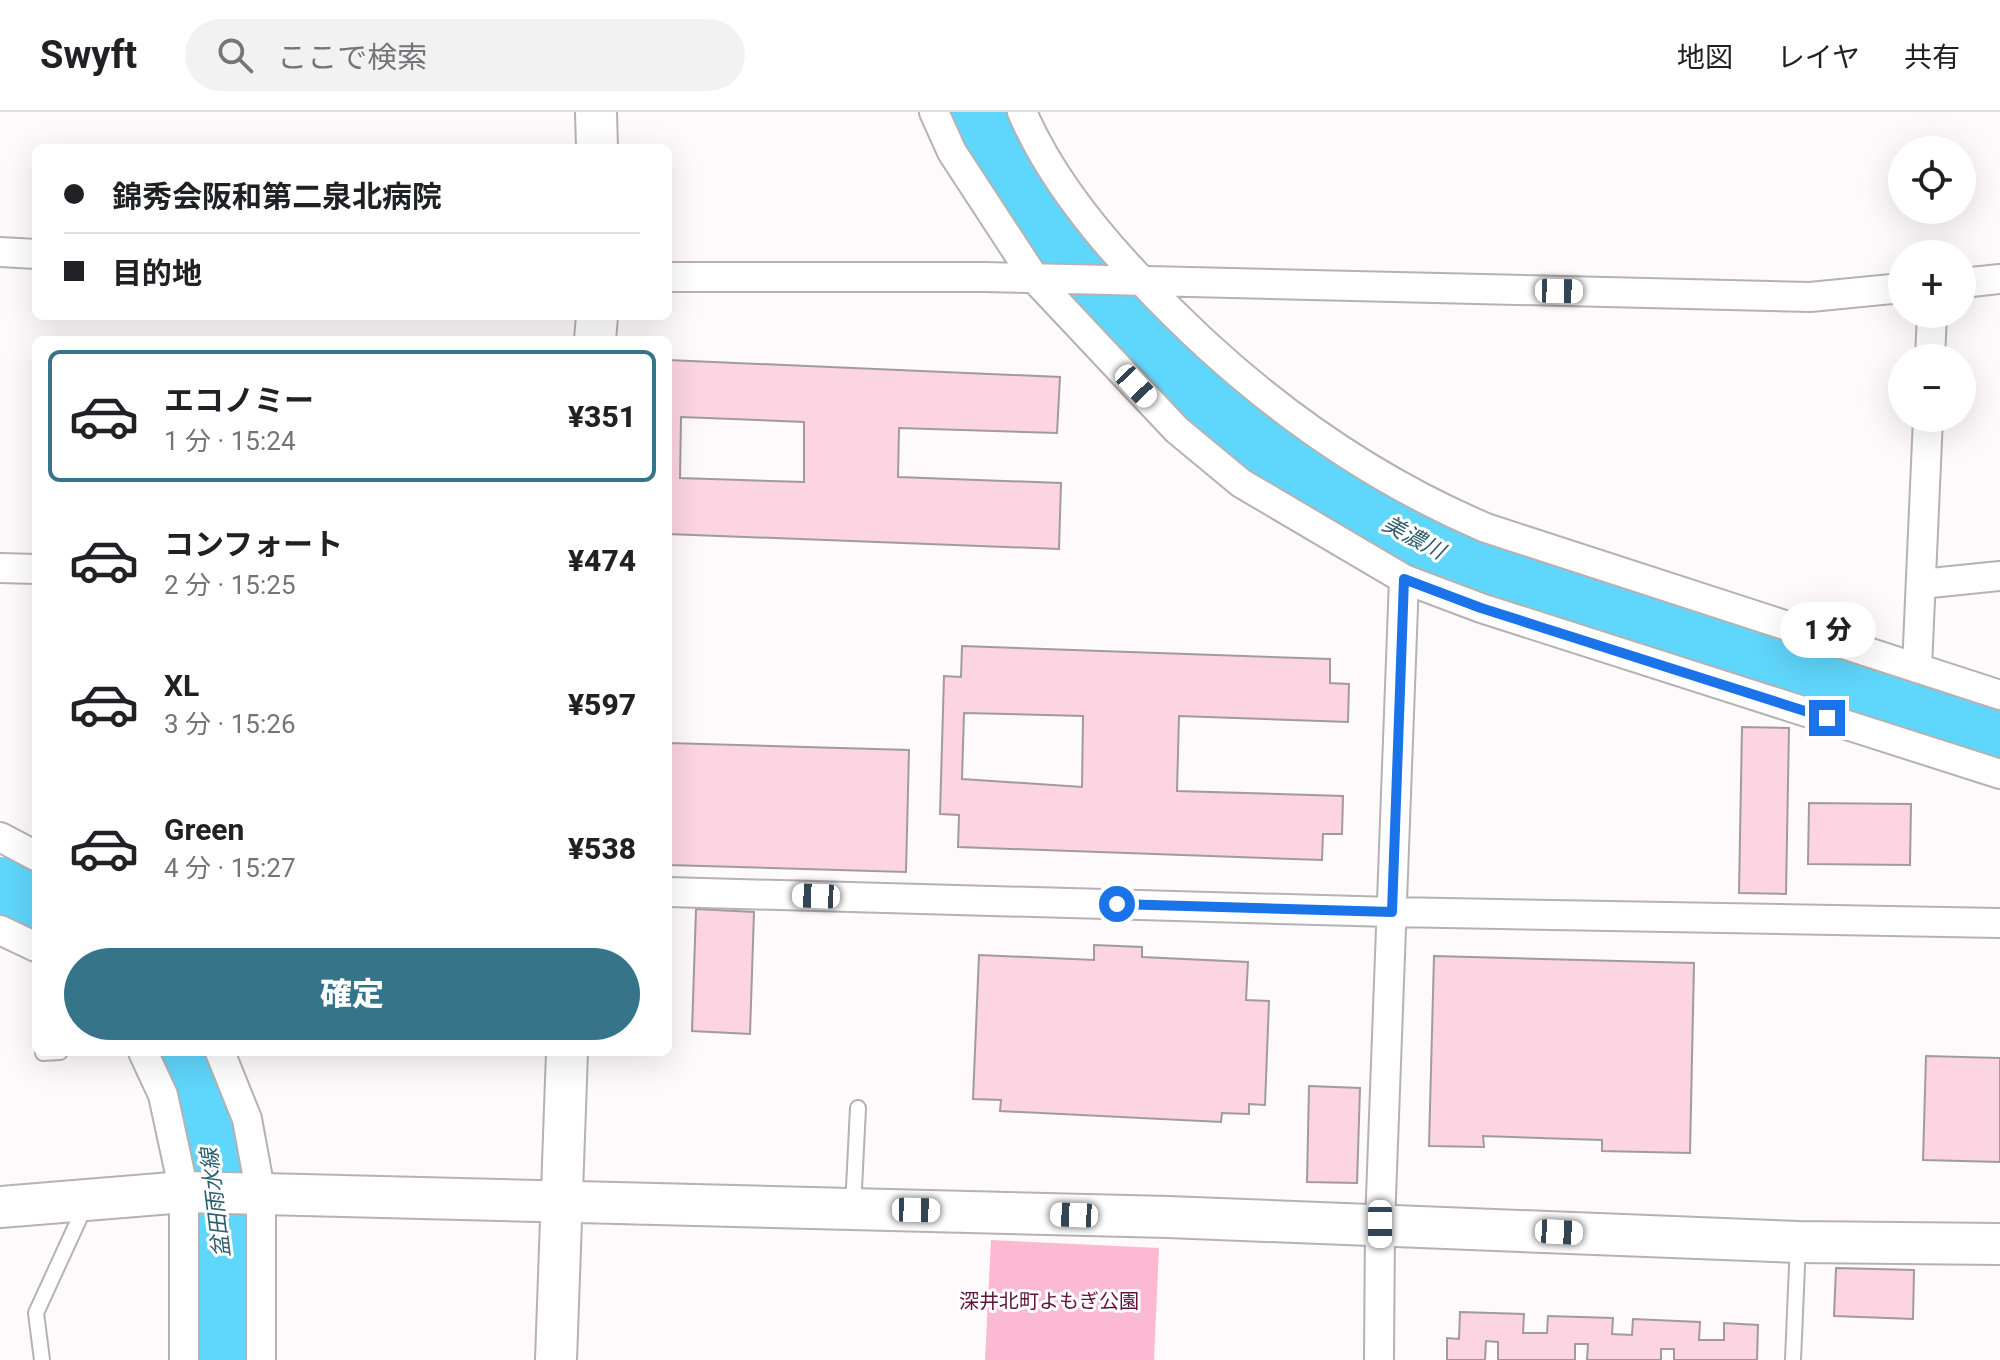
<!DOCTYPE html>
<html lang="ja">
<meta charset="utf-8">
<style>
body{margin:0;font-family:Roboto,"Noto Sans JP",sans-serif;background:#f2f2f2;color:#202124;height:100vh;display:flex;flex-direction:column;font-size:30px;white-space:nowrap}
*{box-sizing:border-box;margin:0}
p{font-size:26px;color:#757577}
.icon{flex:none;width:44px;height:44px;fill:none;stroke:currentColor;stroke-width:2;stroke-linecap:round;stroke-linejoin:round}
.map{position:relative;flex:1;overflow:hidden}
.sheet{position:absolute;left:32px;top:224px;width:640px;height:720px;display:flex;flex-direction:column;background:#fff;border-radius:12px;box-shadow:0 8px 32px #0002}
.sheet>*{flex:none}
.hud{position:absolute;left:32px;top:32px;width:640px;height:176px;border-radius:12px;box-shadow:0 8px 32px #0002;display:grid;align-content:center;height:176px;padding:0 32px;background:#fff}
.controls{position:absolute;left:1888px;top:24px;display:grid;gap:16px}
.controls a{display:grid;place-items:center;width:88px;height:88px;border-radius:50%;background:#fff;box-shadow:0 8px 32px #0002;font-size:40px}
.end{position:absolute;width:36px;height:36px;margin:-18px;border:10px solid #1a73e8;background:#fff;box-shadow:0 0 0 4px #fff}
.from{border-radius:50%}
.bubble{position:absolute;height:56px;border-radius:28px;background:#fff;box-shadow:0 8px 32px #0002;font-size:26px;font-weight:800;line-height:56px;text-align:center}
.car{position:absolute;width:24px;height:48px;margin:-24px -12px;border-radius:10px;box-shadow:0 0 6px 2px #0007;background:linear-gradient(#fff 24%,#345 0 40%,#fff 0 76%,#345 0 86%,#fff 0)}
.hud b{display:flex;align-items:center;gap:28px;height:76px;font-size:30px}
.hud b+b{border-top:2px solid #e0e0e0}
.hud i{width:20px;height:20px;background:#202124}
ul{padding:14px 0 0;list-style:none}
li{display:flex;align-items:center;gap:24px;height:132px;margin:0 16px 12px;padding:0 16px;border:4px solid transparent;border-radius:12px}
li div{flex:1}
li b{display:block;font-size:30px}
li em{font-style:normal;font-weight:800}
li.active{border-color:#367589}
li>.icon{width:72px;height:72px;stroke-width:1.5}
.cta{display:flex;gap:16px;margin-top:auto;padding:16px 32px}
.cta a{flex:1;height:92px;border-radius:48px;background:#367589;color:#fff;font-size:32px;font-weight:800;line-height:92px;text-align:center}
header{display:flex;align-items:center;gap:48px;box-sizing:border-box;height:112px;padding:0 40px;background:#fff;border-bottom:2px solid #e0e0e0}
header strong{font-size:38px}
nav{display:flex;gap:44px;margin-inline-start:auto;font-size:28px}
.search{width:560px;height:72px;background:#f2f2f2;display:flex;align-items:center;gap:20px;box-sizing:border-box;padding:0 28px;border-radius:44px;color:#757577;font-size:30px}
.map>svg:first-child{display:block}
.green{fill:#fcb9d2}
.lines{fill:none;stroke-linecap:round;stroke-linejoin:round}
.river{stroke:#5fd6fb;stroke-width:66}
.building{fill:#fcd4e2;stroke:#a09c9d;stroke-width:2;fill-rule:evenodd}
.lane-casing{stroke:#b6b1b3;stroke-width:18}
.street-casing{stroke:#b6b1b3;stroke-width:32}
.secondary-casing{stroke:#b6b1b3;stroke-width:44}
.lane{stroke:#fff;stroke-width:14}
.street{stroke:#fff;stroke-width:28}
.secondary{stroke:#fff;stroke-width:40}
.route{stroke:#1a73e8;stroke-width:10}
.labels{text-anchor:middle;stroke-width:6;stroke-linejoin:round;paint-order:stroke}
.park-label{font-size:20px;fill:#62123b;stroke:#fff}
.water-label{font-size:22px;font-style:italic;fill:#2c5e6e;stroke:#fff}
</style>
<header>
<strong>Swyft</strong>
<div class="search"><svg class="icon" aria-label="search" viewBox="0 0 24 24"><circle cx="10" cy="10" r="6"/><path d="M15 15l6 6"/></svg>ここで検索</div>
<nav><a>地図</a><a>レイヤ</a><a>共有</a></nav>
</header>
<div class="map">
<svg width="2000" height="1248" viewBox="0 0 2000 1248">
<rect width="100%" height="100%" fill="#fef9fb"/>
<path class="green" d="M991,1128l168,8 -5,112h-169z"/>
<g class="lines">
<path class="river" d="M981,0c25,57 63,109 101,157 24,30 45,64 72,90 102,102 235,177 369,226l477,150
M0,778l36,16
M178,940c50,94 45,205 45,308"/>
</g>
<path class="building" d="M668,248l392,17 -3,56 -158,-5 -1,49 163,6 -2,66 -391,-15zM681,305l123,5v60l-124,-4z
M962,534l368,13v24l19,1 -1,38 -169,-6 -2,75 166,5 -1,38h-19l-1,26 -364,-13 1,-32 -19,-1 4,-138 17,1zM964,601l119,3 -1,71 -120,-8z
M1742,615l47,1 -3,166 -47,-1z
M668,631l241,7 -3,122 -238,-7z
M1809,691l102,1 -1,61 -102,-1z
M696,797l58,3 -4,122 -58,-3z
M1094,833l48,2v10l106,5 -2,38 23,1 -4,104 -16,-1v10l-27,-1 -1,9 -221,-11 1,-11 -28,-1 6,-144 115,5z
M1434,844l260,7 -4,190 -88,-2v-11l-119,-4 1,11 -55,-1z
M1926,944l74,2v104l-77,-2z
M1309,974l51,2 -3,95 -50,-1z
M1836,1156l78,2 -1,49 -79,-3z
M1460,1200l64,2 -1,19h24l1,-17 65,2 -1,16 20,1 1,-16 67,3 -1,18h25v-17l34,2 -1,35h-83v-11h-13v11h-74l1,-16h-13v16h-77v-18l-12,-1 -1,19h-38v-22l12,1z"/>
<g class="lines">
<defs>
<path id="lane" d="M43,941l17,-1
M853,1096l5,-100
M42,1248l-6,-47 50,-109
M1793,1248l5,-118"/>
<path id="street" d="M934,0l18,40 83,127 142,151 64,53 163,96 -24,645 -1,136
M1022,0c27,63 71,118 118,167 99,106 212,192 346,249l514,167
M0,140l36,2
M668,165h316l826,20 92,-9
M1962,171l38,-4
M1930,246l2,-44
M0,456l36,1
M1404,467l77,29 519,166
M1921,472l79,-8
M1917,556l11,-250
M0,725l36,19
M668,780l724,20 608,11
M0,818l36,17
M143,940l20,43 21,97v168
M220,940l27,67 14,76v165"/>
<path id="secondary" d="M596,0l1,36
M595,228l2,-24
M0,1095l184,-15 984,25 630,25 202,2
M556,1248l11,-308"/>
</defs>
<use href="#lane" class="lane-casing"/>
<use href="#street" class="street-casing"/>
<use href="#secondary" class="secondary-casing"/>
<use href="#lane" class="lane"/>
<use href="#street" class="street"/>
<use href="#secondary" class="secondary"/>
</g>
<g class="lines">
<path class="route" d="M1117,792l275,8 12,-333 77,29 346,110"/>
</g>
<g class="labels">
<g class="park-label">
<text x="1049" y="1196">深井北町よもぎ公園</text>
</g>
<g class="water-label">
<text transform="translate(1414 425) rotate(28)" y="8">美濃川</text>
<text transform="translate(215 1091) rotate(-97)" y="8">盆田雨水線</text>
</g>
</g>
</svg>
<div class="controls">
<a><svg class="icon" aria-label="locate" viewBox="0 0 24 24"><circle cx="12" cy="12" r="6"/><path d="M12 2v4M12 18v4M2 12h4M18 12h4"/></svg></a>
<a>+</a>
<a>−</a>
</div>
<i class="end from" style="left:1117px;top:792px"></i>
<i class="end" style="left:1827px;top:606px"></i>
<div class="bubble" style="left:1780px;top:490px;width:96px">1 分</div>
<i class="car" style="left:1559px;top:179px;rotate:91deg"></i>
<i class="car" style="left:1136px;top:274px;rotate:137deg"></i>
<i class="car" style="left:816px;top:784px;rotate:272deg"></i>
<i class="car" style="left:916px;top:1098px;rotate:91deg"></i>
<i class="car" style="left:1074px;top:1103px;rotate:272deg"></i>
<i class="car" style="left:1380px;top:1112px;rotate:180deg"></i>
<i class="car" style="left:1559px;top:1120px;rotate:93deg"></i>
<div class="hud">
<b><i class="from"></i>錦秀会阪和第二泉北病院</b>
<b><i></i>目的地</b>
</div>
<section class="sheet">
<ul>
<li class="active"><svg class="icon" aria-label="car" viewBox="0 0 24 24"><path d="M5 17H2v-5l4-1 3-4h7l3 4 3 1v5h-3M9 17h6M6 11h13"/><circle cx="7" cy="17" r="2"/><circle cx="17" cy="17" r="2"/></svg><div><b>エコノミー</b><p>1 分 · 15:24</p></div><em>¥351</em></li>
<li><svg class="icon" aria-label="car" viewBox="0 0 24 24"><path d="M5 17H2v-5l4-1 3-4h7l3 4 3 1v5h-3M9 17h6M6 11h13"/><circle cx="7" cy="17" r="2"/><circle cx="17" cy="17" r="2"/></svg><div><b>コンフォート</b><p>2 分 · 15:25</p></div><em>¥474</em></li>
<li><svg class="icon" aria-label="car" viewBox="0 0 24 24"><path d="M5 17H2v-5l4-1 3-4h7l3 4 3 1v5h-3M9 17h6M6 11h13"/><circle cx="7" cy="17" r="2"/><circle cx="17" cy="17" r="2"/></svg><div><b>XL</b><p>3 分 · 15:26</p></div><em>¥597</em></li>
<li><svg class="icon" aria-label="car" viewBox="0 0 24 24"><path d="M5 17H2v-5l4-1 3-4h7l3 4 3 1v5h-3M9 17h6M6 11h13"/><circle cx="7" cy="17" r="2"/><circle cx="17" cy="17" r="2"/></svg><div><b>Green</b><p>4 分 · 15:27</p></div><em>¥538</em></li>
</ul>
<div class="cta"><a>確定</a></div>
</section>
</div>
